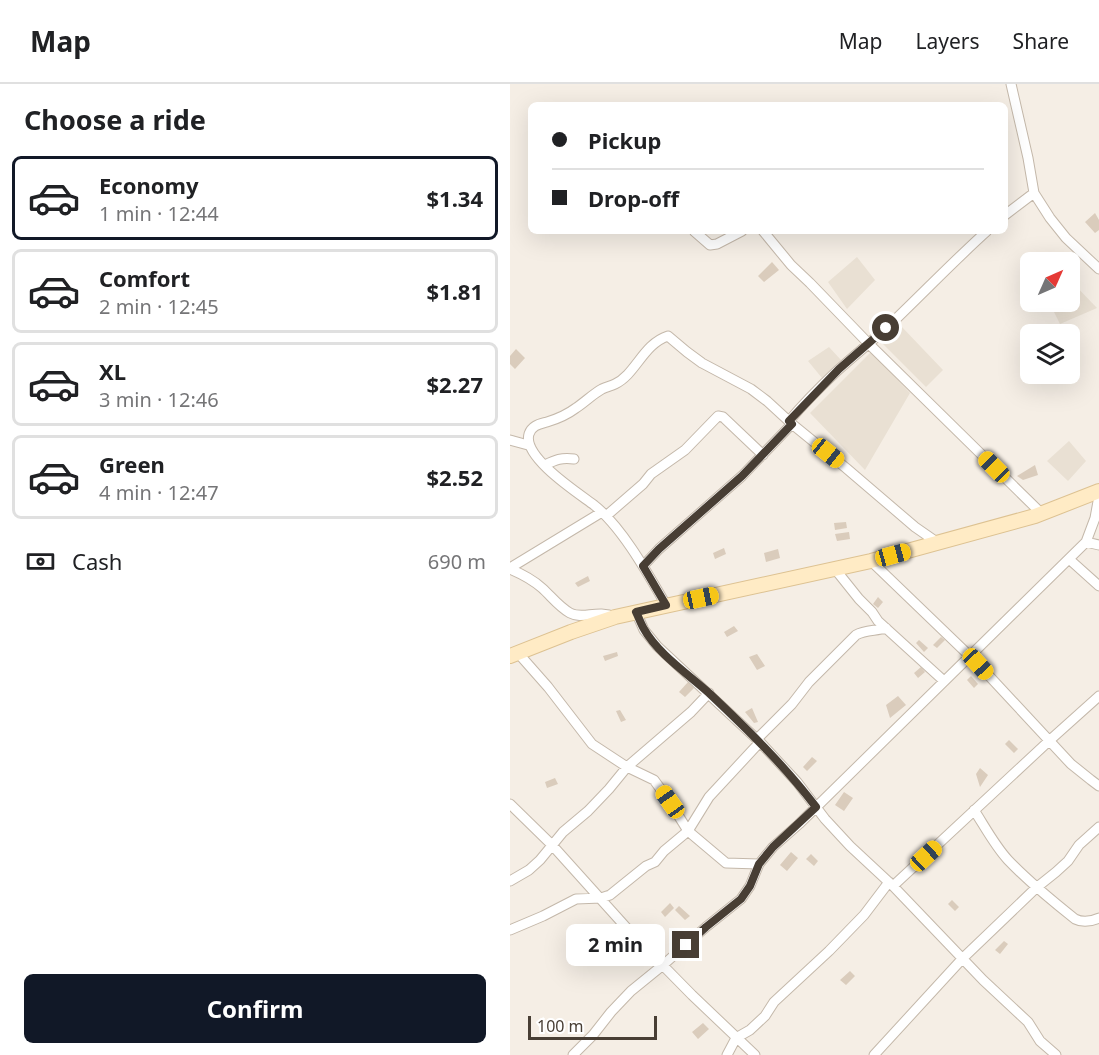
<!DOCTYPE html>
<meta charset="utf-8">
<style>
body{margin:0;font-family:"Noto Sans",sans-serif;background:#f6f6f6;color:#202124;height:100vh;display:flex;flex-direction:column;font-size:22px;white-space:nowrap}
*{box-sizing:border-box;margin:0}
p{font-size:20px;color:#757577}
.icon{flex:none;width:33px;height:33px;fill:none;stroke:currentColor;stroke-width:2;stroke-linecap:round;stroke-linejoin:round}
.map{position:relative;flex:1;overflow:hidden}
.drawer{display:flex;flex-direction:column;background:#fff;width:510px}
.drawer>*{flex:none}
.top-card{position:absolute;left:18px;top:18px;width:480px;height:132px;border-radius:9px;box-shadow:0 6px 24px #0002;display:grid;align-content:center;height:132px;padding:0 24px;background:#fff}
.needle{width:39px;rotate:45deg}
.tools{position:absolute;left:510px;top:168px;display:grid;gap:12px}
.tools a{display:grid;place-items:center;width:60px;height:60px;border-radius:9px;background:#fff;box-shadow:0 6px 24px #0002;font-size:30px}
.scale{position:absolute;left:18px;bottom:15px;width:129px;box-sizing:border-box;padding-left:6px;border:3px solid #483e34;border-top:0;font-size:16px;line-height:21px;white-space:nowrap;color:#483e34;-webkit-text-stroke:4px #fff;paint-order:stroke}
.end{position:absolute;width:27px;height:27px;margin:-14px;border:8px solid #483e34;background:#fff;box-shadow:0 0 0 3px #fff}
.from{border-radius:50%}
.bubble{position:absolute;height:42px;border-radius:9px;background:#fff;box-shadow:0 6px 24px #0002;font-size:20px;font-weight:700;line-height:42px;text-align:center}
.car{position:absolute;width:18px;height:36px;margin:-18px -9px;border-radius:8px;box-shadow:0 0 4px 2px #0007;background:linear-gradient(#f5c518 24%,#345 0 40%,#f5c518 0 76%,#345 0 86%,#f5c518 0)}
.top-card b{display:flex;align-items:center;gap:21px;height:57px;font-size:22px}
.top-card b+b{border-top:2px solid #e0e0e0}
.top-card i{width:15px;height:15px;background:#202124}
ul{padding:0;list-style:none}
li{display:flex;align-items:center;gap:18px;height:84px;margin:0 12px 9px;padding:0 12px;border:3px solid #e0e0e0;border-radius:9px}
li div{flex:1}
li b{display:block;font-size:22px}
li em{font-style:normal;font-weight:700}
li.current{border-color:#111827}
li>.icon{width:54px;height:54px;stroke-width:1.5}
h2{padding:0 24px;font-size:27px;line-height:72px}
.pay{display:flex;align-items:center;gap:15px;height:66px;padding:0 24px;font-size:22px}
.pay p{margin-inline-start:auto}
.action{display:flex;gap:12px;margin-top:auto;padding:12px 24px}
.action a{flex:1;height:69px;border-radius:9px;background:#111827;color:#fff;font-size:24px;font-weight:700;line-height:69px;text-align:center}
header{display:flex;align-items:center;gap:36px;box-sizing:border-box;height:84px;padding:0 30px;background:#fff;border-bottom:2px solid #e0e0e0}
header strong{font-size:28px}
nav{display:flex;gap:33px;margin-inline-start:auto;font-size:21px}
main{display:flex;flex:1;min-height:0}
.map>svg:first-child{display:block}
.residential{fill:#e9e0d3}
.building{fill:#daccbc}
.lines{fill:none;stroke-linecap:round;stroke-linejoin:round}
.street-casing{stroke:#c4b8aa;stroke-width:11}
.secondary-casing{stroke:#ddc292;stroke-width:16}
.street{stroke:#fff;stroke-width:9}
.secondary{stroke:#ffebc5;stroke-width:14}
.route{stroke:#483e34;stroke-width:8}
</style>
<header>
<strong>Map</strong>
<nav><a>Map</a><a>Layers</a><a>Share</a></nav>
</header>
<main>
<section class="drawer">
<h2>Choose a ride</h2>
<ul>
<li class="current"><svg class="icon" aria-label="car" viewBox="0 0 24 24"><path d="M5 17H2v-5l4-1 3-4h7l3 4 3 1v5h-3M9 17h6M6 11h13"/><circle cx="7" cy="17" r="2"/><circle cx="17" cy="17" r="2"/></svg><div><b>Economy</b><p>1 min · 12:44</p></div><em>$1.34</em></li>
<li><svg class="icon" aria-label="car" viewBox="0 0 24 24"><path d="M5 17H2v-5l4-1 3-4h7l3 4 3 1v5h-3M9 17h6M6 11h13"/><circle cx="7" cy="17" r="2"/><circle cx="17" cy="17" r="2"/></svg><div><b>Comfort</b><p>2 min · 12:45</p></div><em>$1.81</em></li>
<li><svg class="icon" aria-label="car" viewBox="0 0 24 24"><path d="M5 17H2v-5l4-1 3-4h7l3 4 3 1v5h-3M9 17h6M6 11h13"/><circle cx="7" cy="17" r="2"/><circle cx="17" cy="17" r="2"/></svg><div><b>XL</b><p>3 min · 12:46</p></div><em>$2.27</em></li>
<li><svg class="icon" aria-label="car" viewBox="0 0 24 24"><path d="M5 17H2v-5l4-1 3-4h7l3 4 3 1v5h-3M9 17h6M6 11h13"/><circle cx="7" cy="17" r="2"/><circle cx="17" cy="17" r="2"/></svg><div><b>Green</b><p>4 min · 12:47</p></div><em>$2.52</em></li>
</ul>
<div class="pay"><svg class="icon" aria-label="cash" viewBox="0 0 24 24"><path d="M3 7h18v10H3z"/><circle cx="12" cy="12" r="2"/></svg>Cash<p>690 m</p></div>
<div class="action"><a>Confirm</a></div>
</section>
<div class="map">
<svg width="589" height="971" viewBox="0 0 589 971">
<rect width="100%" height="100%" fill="#f5eee5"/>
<path class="residential" d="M347,173l18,23 -28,29 -19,-27z
M560,196l27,28 -37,16 -11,-22h21z
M391,242l42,44 -17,17 -44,-44z
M319,263l12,13 -19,18 -14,-17z
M361,268l39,41 -45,77 -55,-57z
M559,357l17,20 -18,20 -21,-20z"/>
<path class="building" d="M585,129l4,7v10l-4,3 -10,-11z
M262,178l7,8 -15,12 -6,-6z
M6,265l9,9 -10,11 -5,-5v-8z
M525,381l3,10 -15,5 -6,-4z
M336,438l1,6 -12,2 -1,-7z
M339,448l1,7 -13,2 -2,-7z
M214,464l2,6 -11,5 -2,-6z
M268,465l2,9 -14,4 -2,-9z
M78,492l2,5 -12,6 -3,-4z
M368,513l5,5 -5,6 -5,-4z
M224,542l4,5 -11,6 -3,-5z
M431,553l4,3 -8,8 -4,-3z
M409,556l9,8 -4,4 -8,-9z
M107,568l1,4 -13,5 -2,-5z
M247,570l8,12 -8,4 -8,-13z
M411,583l4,5 -7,6 -4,-5z
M461,592l7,8 -4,4 -7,-8z
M178,598l6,6 -9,9 -6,-5z
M388,612l8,9 -16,13 -4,-13z
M242,624l6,14 -4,1 -9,-11z
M110,626l6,10 -5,2 -5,-11z
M499,656l9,9 -4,4 -9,-9z
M302,673l5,4 -10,10 -4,-4z
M470,684l8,7 -8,12 -4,-13z
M45,694l3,6 -11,4 -2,-6z
M334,708l9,6 -9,13 -9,-6z
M281,768l7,6 -11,13 -7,-6z
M301,770l7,7 -4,5 -8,-7z
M442,816l7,7 -4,4 -7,-7z
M160,819l4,5 -9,9 -4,-5z
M169,822l11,10 -5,4 -10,-10z
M494,857l4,3 -8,10 -5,-4z
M340,887l5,5 -9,9 -6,-5z
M193,939l6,6 -11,10 -6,-7z"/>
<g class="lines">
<defs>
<path id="street" d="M501,0l17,74 6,35 16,25 16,20 33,31
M495,131l29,-22
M184,147l16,14 7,-1 25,-13
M253,147l28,34 19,18 59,61 172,169
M279,337c15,-18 31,-34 48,-50 21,-19 43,-36 63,-56 29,-28 57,-57 87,-84
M0,356l18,5
M35,381c10,-5 17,-8 29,-6
M96,432l37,-32 8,-10 34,-24 33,-34 5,1 40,38
M576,458l13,3
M559,475l30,27
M361,477l107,103 93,100 20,16 8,6
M133,482l16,-17 83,-73 50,-52
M0,484l92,-56
M0,485c12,5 22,10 32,19 9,8 17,19 28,25 13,7 27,-4 45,4
M325,485l24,30 13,13 6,9 66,60
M156,521c-18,-31 -44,-78 -72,-100 -16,-12 -72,-48 -65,-71 3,-9 11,-10 18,-12 10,-3 21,-8 29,-14 9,-6 17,-14 26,-19 4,-2 9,-3 13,-5 21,-10 28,-40 53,-48l19,16 15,11 49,26 16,12 25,23 54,44 69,59 23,16
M126,528l8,18 13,16 103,96 37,40 28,37 25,27 43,40 90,94 45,42 12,19 16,14
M8,569l30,34 44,57 35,23 27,13 16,22 18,29 21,-34 51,-55
M247,655l35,-35 17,-22 47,-47c9,-5 20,-4 30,-7
M0,720l42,41 81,90 59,60 63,60
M464,726c11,17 21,36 34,50 21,22 43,40 67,59 8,4 15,3 24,-1
M0,797l19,-11 11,-10 23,-28 25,-21 21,-22 18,-22 64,-55 18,-19
M383,802l157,-146 49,-44
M0,846l33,-14 33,-17 25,-1 9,-3 36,-29 9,-4 9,-11 24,-20 38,32 33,1
M63,971l20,-20 18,-23 20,-21 32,-26 43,-38 35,-28 9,-13 9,-22 14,-17 26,-23 287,-282 9,-24 4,-22
M217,971l9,-17 14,-8 15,-14 9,-14 55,-51 35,-36 25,-33
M364,971l89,-97 73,-70 20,-16 12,-11 11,-16 20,-18"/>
<path id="secondary" d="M0,572l61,-24 44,-15 256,-56 164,-45 64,-25"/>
</defs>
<use href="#street" class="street-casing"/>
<use href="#secondary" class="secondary-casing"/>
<use href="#street" class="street"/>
<use href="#secondary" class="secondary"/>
</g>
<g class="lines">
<path class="route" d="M176,861l20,-18 35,-28 9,-13 9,-22 14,-17 43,-40c-32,-42 -69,-78 -107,-114 -21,-19 -51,-39 -65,-64 -3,-5 -5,-11 -8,-17l30,-7 -23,-39 16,-17 83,-73 50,-52 -3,-3 50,-52 47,-41"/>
</g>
</svg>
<div class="tools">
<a><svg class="needle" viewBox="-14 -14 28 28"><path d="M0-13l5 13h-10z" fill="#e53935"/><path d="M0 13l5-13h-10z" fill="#757577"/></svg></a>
<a><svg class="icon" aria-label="layers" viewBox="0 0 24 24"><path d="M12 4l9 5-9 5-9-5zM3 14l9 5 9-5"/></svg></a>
</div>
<div class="scale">100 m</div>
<i class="end from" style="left:376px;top:244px"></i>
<i class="end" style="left:176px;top:861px"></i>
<div class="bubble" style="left:56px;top:840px;width:99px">2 min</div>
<i class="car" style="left:318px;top:369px;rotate:129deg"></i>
<i class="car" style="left:484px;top:383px;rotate:315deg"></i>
<i class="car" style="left:383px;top:471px;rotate:75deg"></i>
<i class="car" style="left:191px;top:514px;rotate:78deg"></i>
<i class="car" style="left:468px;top:580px;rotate:137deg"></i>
<i class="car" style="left:160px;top:718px;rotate:325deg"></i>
<i class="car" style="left:416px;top:772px;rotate:47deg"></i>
<div class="top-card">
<b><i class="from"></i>Pickup</b>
<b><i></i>Drop-off</b>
</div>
</div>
</main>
